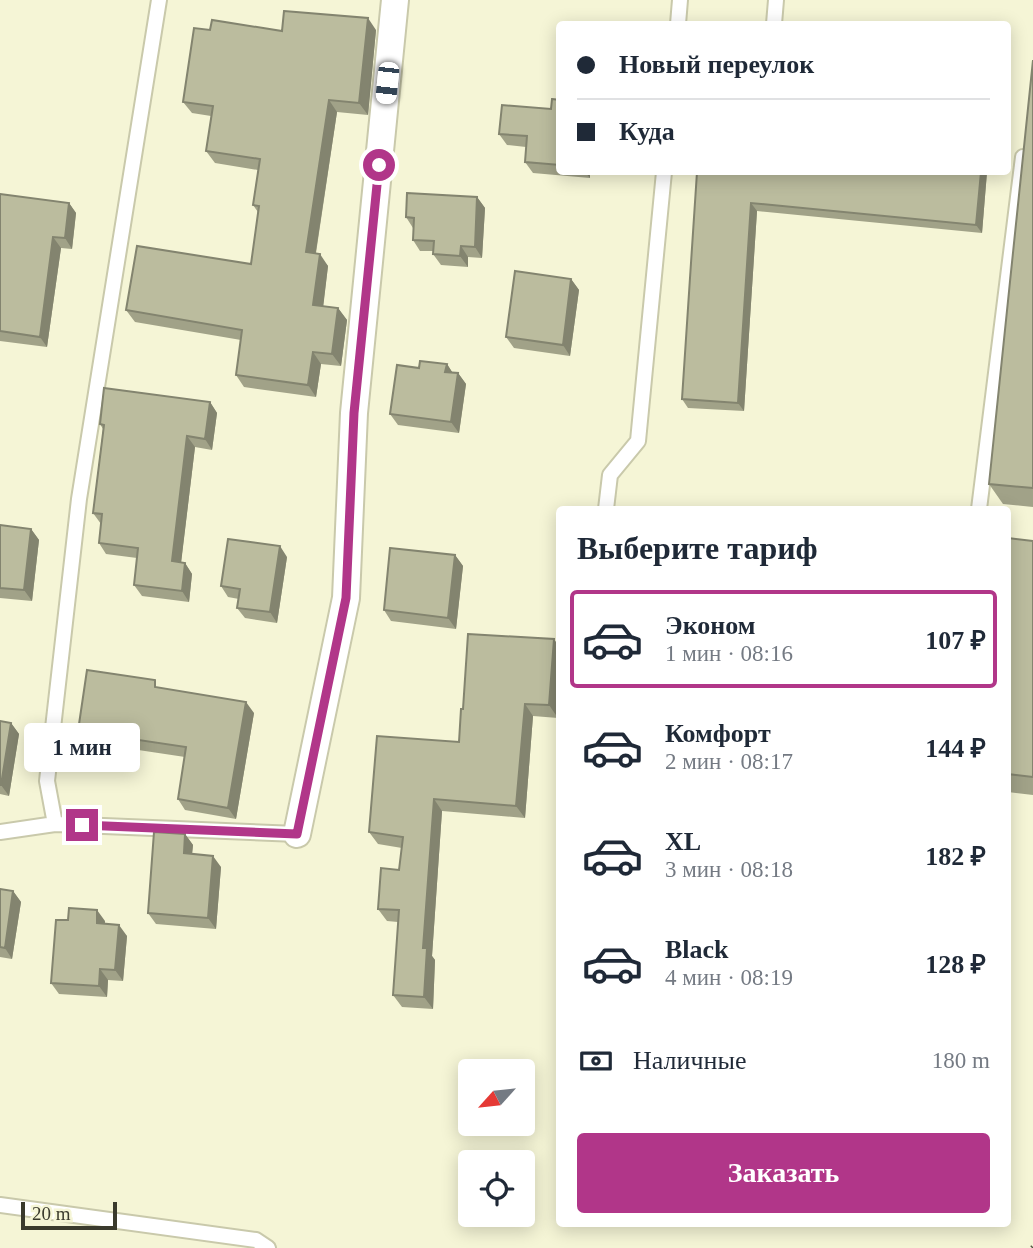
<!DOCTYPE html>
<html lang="ru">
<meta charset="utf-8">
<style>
body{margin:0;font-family:Georgia,serif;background:#f2f2f3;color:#1f2937;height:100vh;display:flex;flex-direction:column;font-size:26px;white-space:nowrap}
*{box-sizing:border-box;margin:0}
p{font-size:23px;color:#747a83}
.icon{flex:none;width:38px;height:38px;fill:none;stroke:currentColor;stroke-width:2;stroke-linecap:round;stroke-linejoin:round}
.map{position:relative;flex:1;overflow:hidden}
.panel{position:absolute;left:556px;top:506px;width:455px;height:721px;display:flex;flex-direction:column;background:#fff;border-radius:7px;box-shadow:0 4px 18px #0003}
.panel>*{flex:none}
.guide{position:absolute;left:556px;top:21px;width:455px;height:154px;border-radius:7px;box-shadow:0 4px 18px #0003;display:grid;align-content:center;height:154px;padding:0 21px;background:#fff}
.needle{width:46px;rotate:243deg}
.tools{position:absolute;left:458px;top:1059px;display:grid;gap:14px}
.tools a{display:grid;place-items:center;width:77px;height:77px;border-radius:7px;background:#fff;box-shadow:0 4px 18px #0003;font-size:35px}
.scale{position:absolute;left:21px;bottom:18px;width:96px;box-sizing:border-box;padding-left:7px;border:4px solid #3a3a2d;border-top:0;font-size:19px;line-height:24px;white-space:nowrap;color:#3a3a2d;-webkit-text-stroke:5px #f5f5d6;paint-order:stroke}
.end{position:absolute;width:32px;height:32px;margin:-16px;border:9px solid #b13689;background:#fff;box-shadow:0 0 0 4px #fff}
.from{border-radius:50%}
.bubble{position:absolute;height:49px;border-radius:7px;background:#fff;box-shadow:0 4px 18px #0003;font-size:23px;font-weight:700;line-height:49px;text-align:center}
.car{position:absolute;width:21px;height:42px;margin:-21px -10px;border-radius:9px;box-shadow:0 0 5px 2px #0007;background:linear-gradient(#fff 24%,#345 0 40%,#fff 0 76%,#345 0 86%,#fff 0)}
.guide b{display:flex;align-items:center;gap:24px;height:66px;font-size:26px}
.guide b+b{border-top:2px solid #e0e1e3}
.guide i{width:18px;height:18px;background:#1f2937}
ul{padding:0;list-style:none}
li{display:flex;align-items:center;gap:21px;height:98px;margin:0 14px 10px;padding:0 7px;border:4px solid transparent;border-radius:7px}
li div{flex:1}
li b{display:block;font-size:26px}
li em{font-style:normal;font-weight:700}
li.on{border-color:#b13689}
li>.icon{width:63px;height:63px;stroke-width:1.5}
h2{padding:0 21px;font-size:32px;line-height:84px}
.pay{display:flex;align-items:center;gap:18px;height:77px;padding:0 21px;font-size:26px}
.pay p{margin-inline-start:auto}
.action{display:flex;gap:14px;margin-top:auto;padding:14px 21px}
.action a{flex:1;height:80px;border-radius:7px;background:#b13689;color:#fff;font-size:28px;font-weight:700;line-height:80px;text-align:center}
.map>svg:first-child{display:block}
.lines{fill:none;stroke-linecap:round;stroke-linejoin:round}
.service-casing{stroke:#c9c9ab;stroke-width:18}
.minor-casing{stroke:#c9c9ab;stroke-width:30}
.service{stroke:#fff;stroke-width:14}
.minor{stroke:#fff;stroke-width:26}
.rail{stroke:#535343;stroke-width:5;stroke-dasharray:3.5 7;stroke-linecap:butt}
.wall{fill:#a1a288}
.shaded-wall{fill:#83846f}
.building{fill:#bbbc9e;stroke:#83846f;stroke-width:2}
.route{stroke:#b13689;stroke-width:9}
</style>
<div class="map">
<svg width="1033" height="1248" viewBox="0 0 1033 1248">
<rect width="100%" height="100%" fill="#f5f5d6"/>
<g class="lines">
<defs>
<path id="service" d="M678,24l2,-24
M774,24l2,-24
M606,509l4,-34 28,-34 26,-269
M979,509l44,-352
M55,824l-8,-43 32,-282 80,-499
M0,832l55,-8 242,10
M0,1205l256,35 12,8"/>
<path id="minor" d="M297,834l49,-236 8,-185 41,-413"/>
</defs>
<use href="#service" class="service-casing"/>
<use href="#minor" class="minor-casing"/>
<use href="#service" class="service"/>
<use href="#minor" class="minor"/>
<path class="rail" d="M1032,1248l1,-1"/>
</g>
<path class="wall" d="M210,30h166l-8,85 -31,-3 -21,141 12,13 -5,40 15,2 9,12 -6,46 -20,-2 -5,33 -72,-10 -8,-12 5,-35 -106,-18 -9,-12 125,-46 7,-52 -5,-7 5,-35 -43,-7 -9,-12 5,-35 -19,-3 -9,-11z
M1033,60v447l-30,-3 -14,-20z
M560,100v72h30v6l-57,-5 -8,-11 1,-15 -19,-2 -8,-11 52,-25z
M697,172l102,1 188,-1 -5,61 -225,-22 -13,200 -56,-3 -6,-9z
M0,194l69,9 7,10 -4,36 -11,-1 -14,99 -47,-6z
M477,197l8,11 -3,50 -14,-1v10l-27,-2 -8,-11v-3h-13l-7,-11v-12l-7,-11z
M571,279l8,11 -9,66 -56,-8 -8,-11z
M447,364l5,8 6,1 8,11 -7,49 -61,-8 -8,-11z
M210,402l7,11 -5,37 -17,-3 -14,115 4,1 7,11 -3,28 -47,-6 -8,-11 3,-27 -31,-4 -7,-11 2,-19 -8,-11 10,-84 -3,-5z
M0,525l31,4 8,11 -7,61 -32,-3z
M1008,538l25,3v254l-25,-3z
M455,555l8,11 -7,63 -65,-8 -7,-11z
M287,557l-10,66 -32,-5 -8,-10 2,-9 -11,-2 -7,-11z
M554,639l6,10v37l-2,32 -25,-2 -8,102 -83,-7 -10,145 3,4 -2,49 -31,-2 -9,-12 5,-73 -11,-1 -9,-12 21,-39 3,-22 -24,-4 -9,-12 90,-90z
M161,688l93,25 -18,106 -51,-9 -7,-11 7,-42 -100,-15 -7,-11z
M0,721l11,2 8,11 -10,62 -9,-2z
M185,834l8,11 -1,9 29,13 -5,62 -60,-5 -8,-11z
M0,889l13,2 8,11 -9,57 -12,-2z
M105,921v2l22,13 -4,45 -15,-1 -1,17 -48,-3 -8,-11z"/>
<path class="shaded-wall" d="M368,18l8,12 -8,85 -9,-12z
M329,100l8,12 -23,152 -8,-12z
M585,172h5v6z
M981,172h6l-5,61 -6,-8z
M477,197l8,11 -3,50 -7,-11z
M69,203l7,10 -4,36 -7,-11z
M751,203l6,8 -13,200 -6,-8z
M53,237l8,11 -14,99 -7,-10z
M461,246l7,11v10l-8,-11z
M320,254l8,12 -6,51 -9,-12z
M571,279l8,11 -9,66 -7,-11z
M338,308l9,12 -6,46 -9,-12z
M313,352l8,12 -5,33 -8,-12z
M447,364l7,11 -9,-3z
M458,373l8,11 -7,49 -8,-11z
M210,402l7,11 -5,37 -7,-11z
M187,436l8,11 -15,125 -8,-11z
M31,529l8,11 -7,61 -8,-11z
M280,546l7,11 -10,66 -7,-11z
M455,555l8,11 -7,63 -8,-11z
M185,563l7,11 -3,28 -7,-11z
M554,639l6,10v37l-2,32 -9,-13z
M246,702l8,11 -18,106 -8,-11z
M525,704l8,12 -8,102 -9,-12z
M11,723l8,11 -10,62 -8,-11z
M434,799l8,12 -10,145 3,4 -2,49 -9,-12 -1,-49z
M185,834l8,11 -2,19 -7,-11z
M213,856l8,11 -5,62 -8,-11z
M13,891l8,11 -9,57 -7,-11z
M97,910l8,11 -1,13 -7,-11z
M119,925l8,11 -4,45 -8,-11z
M100,969l8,11 -1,17 -8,-11z"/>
<path class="building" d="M284,11l84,7 -9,85 -30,-3 -23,152 14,2 -7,51 25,3 -6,46 -19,-2 -5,33 -72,-10 6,-45 -116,-20 11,-64 114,18 8,-58 -6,-1 7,-46 -54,-8 7,-45 -30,-4 11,-74 16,2 2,-10 70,11z
M1033,60v428l-44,-4z
M552,99l8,1v65l-35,-3 2,-26 -28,-2 3,-29 49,4z
M697,172h71l31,1v-1h182l-5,53 -225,-22 -13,200 -56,-4z
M407,193l70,4 -2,50 -14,-1 -1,10 -27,-2 1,-13 -21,-1 1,-22 -8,-1z
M0,194l69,9 -4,35 -12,-1 -13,100 -40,-6z
M515,271l56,8 -8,66 -57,-8z
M420,361l27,3 -2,8 13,1 -7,49 -61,-8 7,-49 22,3z
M104,388l106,14 -5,37 -18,-3 -15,125 13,2 -3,28 -48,-6 4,-37 -39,-5 3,-29 -9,-1 11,-88 -4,-1z
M0,525l31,4 -7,61 -24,-2z
M1008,538l25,3v236l-25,-3z
M228,539l52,7 -10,66 -33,-4 3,-19 -19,-3z
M390,548l65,7 -7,63 -64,-8z
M468,634l86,5 -5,66 -24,-1 -9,102 -82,-7 -11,149h4l-3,49 -31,-2 6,-85 -21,-1 3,-41 18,2 4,-33 -34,-5 8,-96 82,6 2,-33h2z
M87,670l68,10v7l91,15 -18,106 -50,-9 8,-52 -108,-16z
M0,721l11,2 -10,62h-1z
M154,832l31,2 -1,19 29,3 -5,62 -60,-5z
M0,889l13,2 -8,57 -5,-1z
M69,908l28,2v13l22,2 -4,45 -15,-1 -1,17 -48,-3 5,-63h12z"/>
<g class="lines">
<path class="route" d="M82,825l215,9 49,-236 8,-185 25,-248"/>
</g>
</svg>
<div class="tools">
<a><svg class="needle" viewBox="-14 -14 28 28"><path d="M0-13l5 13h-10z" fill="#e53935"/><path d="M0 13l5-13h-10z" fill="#747a83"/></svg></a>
<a><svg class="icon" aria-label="locate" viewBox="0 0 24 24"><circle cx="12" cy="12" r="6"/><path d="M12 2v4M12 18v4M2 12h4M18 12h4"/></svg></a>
</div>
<div class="scale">20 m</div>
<i class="end from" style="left:379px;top:165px"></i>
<i class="end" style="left:82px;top:825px"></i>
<div class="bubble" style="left:24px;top:723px;width:116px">1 мин</div>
<i class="car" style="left:387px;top:83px;rotate:186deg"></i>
<div class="guide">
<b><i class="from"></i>Новый переулок</b>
<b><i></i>Куда</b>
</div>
<section class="panel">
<h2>Выберите тариф</h2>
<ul>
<li class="on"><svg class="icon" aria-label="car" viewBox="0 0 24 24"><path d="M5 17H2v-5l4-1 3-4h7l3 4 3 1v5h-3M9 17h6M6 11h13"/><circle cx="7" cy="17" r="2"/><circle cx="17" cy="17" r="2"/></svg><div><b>Эконом</b><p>1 мин · 08:16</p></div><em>107 ₽</em></li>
<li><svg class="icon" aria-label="car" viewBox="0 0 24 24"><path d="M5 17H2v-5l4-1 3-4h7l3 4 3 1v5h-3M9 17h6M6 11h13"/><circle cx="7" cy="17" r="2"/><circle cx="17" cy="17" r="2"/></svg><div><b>Комфорт</b><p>2 мин · 08:17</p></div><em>144 ₽</em></li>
<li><svg class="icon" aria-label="car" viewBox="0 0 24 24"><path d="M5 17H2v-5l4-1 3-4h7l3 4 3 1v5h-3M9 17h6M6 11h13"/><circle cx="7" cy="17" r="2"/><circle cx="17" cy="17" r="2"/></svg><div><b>XL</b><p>3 мин · 08:18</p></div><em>182 ₽</em></li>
<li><svg class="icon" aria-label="car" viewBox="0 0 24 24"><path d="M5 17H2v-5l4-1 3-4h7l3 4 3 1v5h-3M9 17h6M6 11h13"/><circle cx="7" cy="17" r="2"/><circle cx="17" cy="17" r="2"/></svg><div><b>Black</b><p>4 мин · 08:19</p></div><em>128 ₽</em></li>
</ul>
<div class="pay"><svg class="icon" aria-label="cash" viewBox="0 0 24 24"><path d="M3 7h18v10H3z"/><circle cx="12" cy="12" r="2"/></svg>Наличные<p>180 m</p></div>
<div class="action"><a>Заказать</a></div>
</section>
</div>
